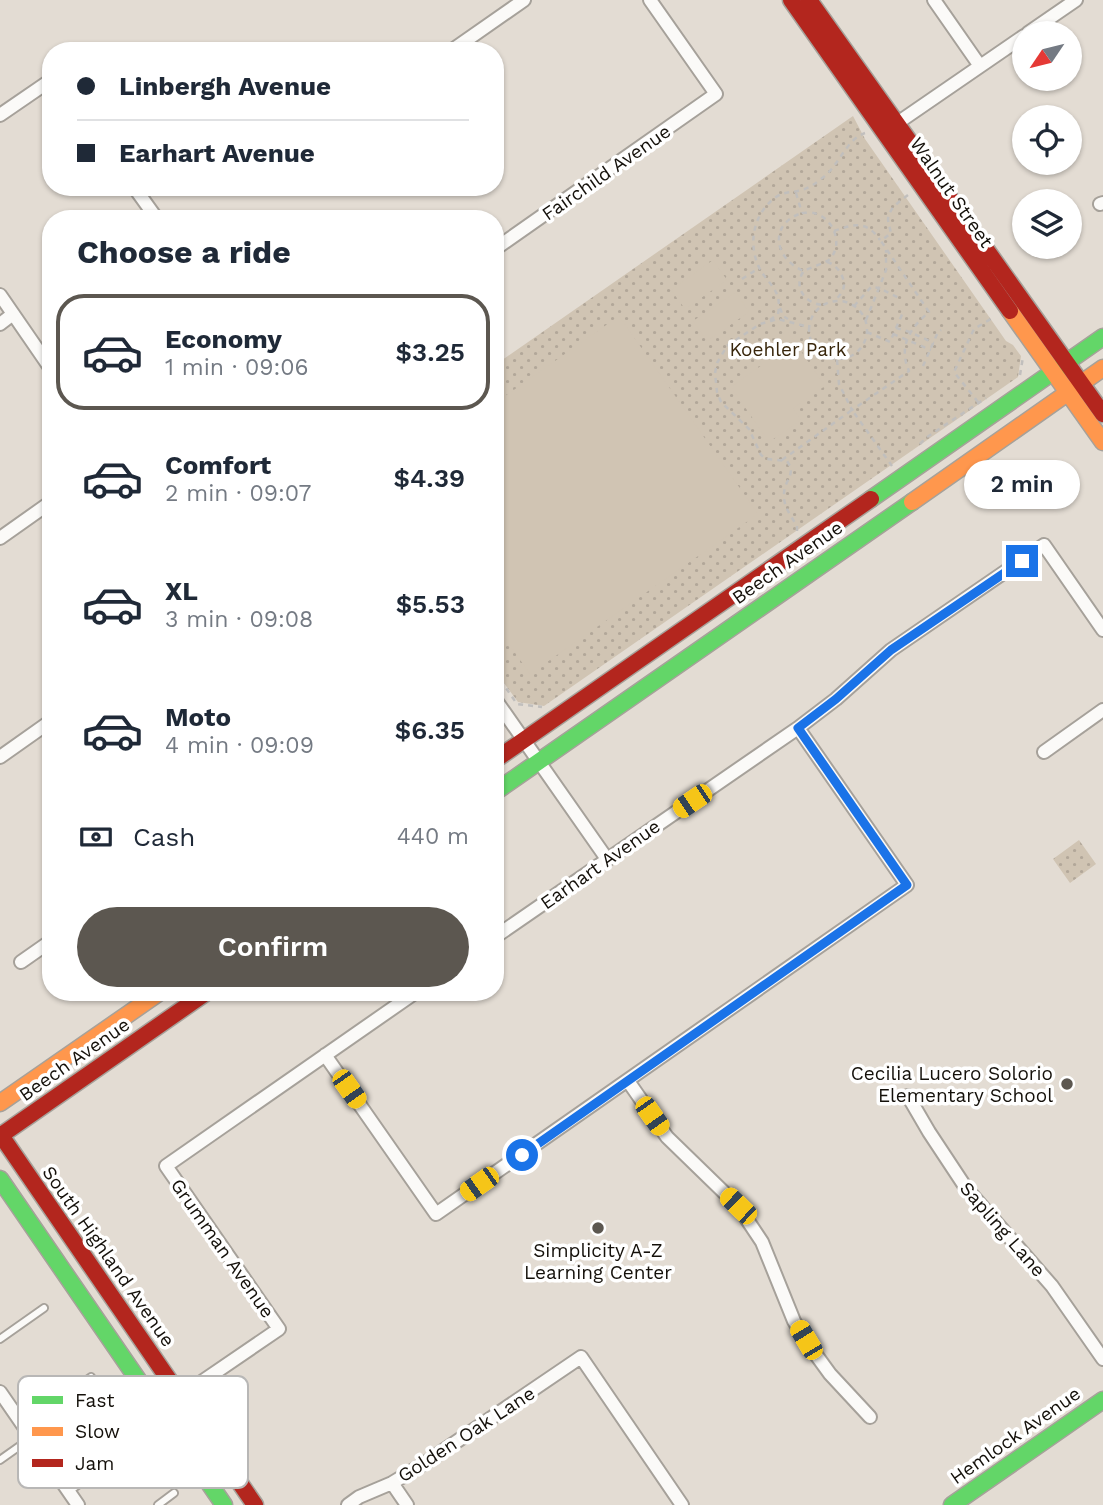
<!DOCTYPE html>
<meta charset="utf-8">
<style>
body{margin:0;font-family:"Work Sans",sans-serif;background:#f2f2f3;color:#1f2937;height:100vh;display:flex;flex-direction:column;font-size:26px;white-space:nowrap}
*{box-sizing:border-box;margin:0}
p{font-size:23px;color:#747a83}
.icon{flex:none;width:38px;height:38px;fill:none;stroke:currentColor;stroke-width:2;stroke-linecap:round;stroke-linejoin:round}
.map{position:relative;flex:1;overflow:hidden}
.details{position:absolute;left:42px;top:210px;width:462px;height:791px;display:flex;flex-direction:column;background:#fff;border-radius:28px;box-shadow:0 2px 5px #0004}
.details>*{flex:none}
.top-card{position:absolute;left:42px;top:42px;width:462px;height:154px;border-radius:28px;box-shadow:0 2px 5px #0004;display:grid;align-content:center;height:154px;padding:0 35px;background:#fff}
.needle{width:46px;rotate:235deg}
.controls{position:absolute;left:1012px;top:21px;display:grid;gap:14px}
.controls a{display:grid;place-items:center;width:70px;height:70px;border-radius:50%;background:#fff;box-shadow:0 2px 5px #0004;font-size:35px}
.end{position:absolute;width:32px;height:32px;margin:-16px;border:9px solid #1a73e8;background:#fff;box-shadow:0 0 0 4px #fff}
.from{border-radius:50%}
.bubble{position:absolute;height:49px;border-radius:24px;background:#fff;box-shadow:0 2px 5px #0004;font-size:23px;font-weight:600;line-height:49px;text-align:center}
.car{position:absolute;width:21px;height:42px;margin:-21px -10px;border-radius:9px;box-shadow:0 0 5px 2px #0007;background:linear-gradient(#f5c518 24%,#345 0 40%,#f5c518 0 76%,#345 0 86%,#f5c518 0)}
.top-card b{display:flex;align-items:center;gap:24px;height:66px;font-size:26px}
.top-card b+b{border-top:2px solid #e0e1e3}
.top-card i{width:18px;height:18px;background:#1f2937}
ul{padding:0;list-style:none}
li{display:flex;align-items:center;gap:21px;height:116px;margin:0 14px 10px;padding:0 21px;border:4px solid transparent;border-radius:28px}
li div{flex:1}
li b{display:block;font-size:26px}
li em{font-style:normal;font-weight:600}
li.current{border-color:#5c5750}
li>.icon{width:63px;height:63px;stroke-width:1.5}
h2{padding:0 35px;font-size:32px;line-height:84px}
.pay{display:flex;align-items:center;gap:18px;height:77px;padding:0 35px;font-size:26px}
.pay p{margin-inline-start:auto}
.primary-button{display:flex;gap:14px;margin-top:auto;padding:14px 35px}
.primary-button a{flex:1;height:80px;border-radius:42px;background:#5c5750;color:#fff;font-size:28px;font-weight:600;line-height:80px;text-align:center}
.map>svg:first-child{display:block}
.grass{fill:url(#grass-dots)}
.garden{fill:#d0c4b3}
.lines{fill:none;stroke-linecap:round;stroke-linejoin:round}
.lane-casing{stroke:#a6a19a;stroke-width:10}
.street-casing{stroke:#a6a19a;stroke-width:16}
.fast-casing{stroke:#a6a19a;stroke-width:19}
.slow-casing{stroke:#a6a19a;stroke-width:19}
.jam-casing{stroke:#a6a19a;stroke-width:19}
.path{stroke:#c1bfbd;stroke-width:2.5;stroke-dasharray:5 5;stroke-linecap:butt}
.lane{stroke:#fbfaf8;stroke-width:6}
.street{stroke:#fbfaf8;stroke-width:12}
.fast{stroke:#63d668;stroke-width:16}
.slow{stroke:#ff974d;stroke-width:16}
.jam{stroke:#b3261e;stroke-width:16}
.route{stroke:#1a73e8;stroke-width:9}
.poi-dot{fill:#5c5750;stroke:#fff;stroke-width:2.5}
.labels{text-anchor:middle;stroke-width:7;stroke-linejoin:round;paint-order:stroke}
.street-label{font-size:19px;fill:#14100a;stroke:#fff}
.park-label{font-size:19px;fill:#38260b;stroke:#fff}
.poi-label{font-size:19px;fill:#14100a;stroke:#fff;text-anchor:end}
.key{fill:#fff;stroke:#b8b7b6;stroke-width:2}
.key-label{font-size:19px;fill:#14100a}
</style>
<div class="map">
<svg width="1103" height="1505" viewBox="0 0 1103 1505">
<defs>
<pattern id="grass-dots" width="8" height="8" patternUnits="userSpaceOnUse" patternTransform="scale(1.75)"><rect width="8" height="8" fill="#d0c4b3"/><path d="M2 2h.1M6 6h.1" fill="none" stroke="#b2a799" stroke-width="1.8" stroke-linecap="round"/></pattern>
</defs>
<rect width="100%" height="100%" fill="#e3dcd3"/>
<path class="grass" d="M853,116l12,23 141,202 7,4 8,11 -3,21 -474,329 -26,-4 -23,-31v-306z
M1079,840l17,24 -26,19 -17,-24z"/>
<path class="garden" d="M713,260l14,20 -42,29 -14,-19z
M736,292l13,20 -42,29 -14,-20z
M619,316l139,198 -228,160 -35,-50v-221z
M787,331l38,55 -32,22 8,12 -32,22 -38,-55 31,-22 -7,-12z"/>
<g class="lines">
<defs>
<path id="lane" d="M0,1339l44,-31
M23,1425l68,-48
M0,1460l31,-22
M158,1505l16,-12"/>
<path id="street" d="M934,0l46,66
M1028,33l48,-33
M451,51l73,-51
M0,115l51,-35
M896,124l128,-88
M134,187l23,32
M1100,204l3,-1
M495,249l221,-155 -66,-94
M0,295l51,74
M0,324l13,-10
M0,538l51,-36
M495,699l112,160
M1044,752l59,-42
M0,757l51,-36
M495,937l303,-209 38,-29 55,-49 153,-105 59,85
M21,962l30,-21
M325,1055l111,159 471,-329 -109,-157
M628,1081l39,56 71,69 24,36 32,79 12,20 24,33 40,43
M908,1096l21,36 37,56 86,98 51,73
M0,1392l78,113
M93 1451a16 16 0 1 1 32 0a16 16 0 1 1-32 0Z
M115,1436l26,-17 20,-6
M125,1453l25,-20 11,-20 36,-28 82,-56 -113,-163 250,-174
M58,1476l35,-23
M392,1483l15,22
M67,1489l34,-24
M348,1505l11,-8 33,-14 33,-20 156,-106 101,148"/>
<path id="fast" d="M871,499l232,-162
M495,792l417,-290
M0,1179l224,326
M952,1505l151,-105"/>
<path id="slow" d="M1010,311l93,131
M912,502l191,-134
M0,1103l160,-111"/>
<path id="jam" d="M791,0l219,311
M809,0l294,414
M495,760l376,-261
M0,1134l255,371
M0,1136l207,-144"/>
</defs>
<use href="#lane" class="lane-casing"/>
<use href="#street" class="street-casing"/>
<use href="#fast" class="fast-casing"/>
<use href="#slow" class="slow-casing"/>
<use href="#jam" class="jam-casing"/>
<path class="path" d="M796,193l6,20
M802,213c3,0 9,-1 12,0 19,5 30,30 16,46 -4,4 -19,8 -26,12 -30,-12 -36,-47 -2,-58z
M834,231c21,-7 32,-11 46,9
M827,262c9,2 17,13 17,23 0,6 -5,11 -9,16
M803,272c-10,16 3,32 20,33
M742,279l17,-11
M809 330a29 29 0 1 1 58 0a29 29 0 1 1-58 0Z
M854,306l17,-19 8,1 7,-18v-20
M780,308l3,8 5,3
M770,320l8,-6c5,-26 -12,-30 -20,-49 -10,-24 -4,-52 18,-68 8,-6 17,-4 26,-7 7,-2 13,-6 19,-11 18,-12 24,-39 44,-46
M866,320l13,-32 22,11
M896,328l14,4 24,11
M867,332l23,10 14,-32
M893,334l38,16
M837,360l2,24 13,26 57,-39c-11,-25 1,-43 20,-59l-48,-71 10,-8c-1,-4 -2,-8 -3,-13 0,-11 12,-19 20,-25
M923,366l15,-34 3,-2
M1020,375l3,-18
M978,402l-24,-30 20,-43 20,-12
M920,444l7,-7 59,-39
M782,460l70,-50 40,56
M797,531v-5c-6,-10 -14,-20 -13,-32 0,-14 13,-19 3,-33l-20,-2 -6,-4 -12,-26 -28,-27 -4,-10 -2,-19 2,-10 10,-17 33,-22 18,-5 31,8
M495,672l22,32 25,3"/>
<use href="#lane" class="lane"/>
<use href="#street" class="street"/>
<use href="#fast" class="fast"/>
<use href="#slow" class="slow"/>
<use href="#jam" class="jam"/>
</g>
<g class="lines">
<path class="route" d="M522,1155l385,-270 -109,-157 38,-29 55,-49 131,-89"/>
</g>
<g class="poi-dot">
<circle cx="1067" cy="1084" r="7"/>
<circle cx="598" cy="1228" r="7"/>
</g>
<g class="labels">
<g class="street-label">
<text transform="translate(606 172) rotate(-35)" y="7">Fairchild Avenue</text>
<text transform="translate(952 192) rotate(55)" y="7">Walnut Street</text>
<text transform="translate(787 562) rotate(-35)" y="7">Beech Avenue</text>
<text transform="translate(600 864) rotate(-35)" y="7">Earhart Avenue</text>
<text transform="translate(74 1059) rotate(-35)" y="7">Beech Avenue</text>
<text transform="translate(1003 1229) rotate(49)" y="7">Sapling Lane</text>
<text transform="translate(223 1248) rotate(55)" y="7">Grumman Avenue</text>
<text transform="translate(109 1256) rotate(55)" y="7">South Highland Avenue</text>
<text transform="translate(466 1434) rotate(-33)" y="7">Golden Oak Lane</text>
<text transform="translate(1015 1435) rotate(-35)" y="7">Hemlock Avenue</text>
</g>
<g class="park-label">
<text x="788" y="356">Koehler Park</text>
</g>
<g class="poi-label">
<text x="1053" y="1080">Cecilia Lucero Solorio<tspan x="1053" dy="22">Elementary School</tspan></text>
<text x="598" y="1257" text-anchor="middle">Simplicity A-Z<tspan x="598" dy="22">Learning Center</tspan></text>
</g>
</g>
<rect x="18" y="1376" width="230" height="112" rx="10" class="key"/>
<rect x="32" y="1396" width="31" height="8" fill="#63d668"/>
<rect x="32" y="1427" width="31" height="9" fill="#ff974d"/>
<rect x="32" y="1459" width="31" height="8" fill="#b3261e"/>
<g class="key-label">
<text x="75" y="1407">Fast</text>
<text x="75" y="1438">Slow</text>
<text x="75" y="1470">Jam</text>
</g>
</svg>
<div class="controls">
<a><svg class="needle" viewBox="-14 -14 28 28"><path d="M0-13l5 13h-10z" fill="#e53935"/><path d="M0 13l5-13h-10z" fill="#747a83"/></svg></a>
<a><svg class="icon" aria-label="locate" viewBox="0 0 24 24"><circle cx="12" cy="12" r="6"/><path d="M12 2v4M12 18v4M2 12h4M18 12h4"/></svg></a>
<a><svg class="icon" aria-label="layers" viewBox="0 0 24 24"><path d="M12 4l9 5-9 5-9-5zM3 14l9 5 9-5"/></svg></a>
</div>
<i class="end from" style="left:522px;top:1155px"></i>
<i class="end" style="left:1022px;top:561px"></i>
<div class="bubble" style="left:964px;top:460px;width:116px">2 min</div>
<i class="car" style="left:692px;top:801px;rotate:236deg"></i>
<i class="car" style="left:349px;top:1089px;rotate:145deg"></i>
<i class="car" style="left:652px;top:1116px;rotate:145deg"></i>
<i class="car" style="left:479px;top:1184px;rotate:235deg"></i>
<i class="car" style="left:738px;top:1206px;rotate:314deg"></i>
<i class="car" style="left:806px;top:1340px;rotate:329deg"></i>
<div class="top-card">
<b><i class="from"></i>Linbergh Avenue</b>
<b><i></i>Earhart Avenue</b>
</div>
<section class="details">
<h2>Choose a ride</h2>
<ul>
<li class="current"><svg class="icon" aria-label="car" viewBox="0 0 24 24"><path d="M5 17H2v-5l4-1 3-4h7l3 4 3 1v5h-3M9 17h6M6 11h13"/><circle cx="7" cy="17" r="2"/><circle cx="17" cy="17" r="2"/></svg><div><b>Economy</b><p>1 min · 09:06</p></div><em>$3.25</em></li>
<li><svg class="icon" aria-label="car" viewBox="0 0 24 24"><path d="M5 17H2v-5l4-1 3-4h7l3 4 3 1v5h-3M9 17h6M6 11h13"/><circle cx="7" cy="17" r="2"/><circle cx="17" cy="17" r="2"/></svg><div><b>Comfort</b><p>2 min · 09:07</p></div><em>$4.39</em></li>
<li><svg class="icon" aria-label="car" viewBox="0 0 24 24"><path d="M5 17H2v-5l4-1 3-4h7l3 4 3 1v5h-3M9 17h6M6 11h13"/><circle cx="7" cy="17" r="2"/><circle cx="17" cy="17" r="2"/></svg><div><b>XL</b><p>3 min · 09:08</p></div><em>$5.53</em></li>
<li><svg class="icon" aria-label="car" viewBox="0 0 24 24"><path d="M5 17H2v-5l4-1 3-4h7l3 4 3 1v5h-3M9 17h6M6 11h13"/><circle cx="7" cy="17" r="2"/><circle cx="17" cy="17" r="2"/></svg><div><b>Moto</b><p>4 min · 09:09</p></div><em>$6.35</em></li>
</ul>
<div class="pay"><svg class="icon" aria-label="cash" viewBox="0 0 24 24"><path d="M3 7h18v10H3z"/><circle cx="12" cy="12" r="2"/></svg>Cash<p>440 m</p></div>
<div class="primary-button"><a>Confirm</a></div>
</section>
</div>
